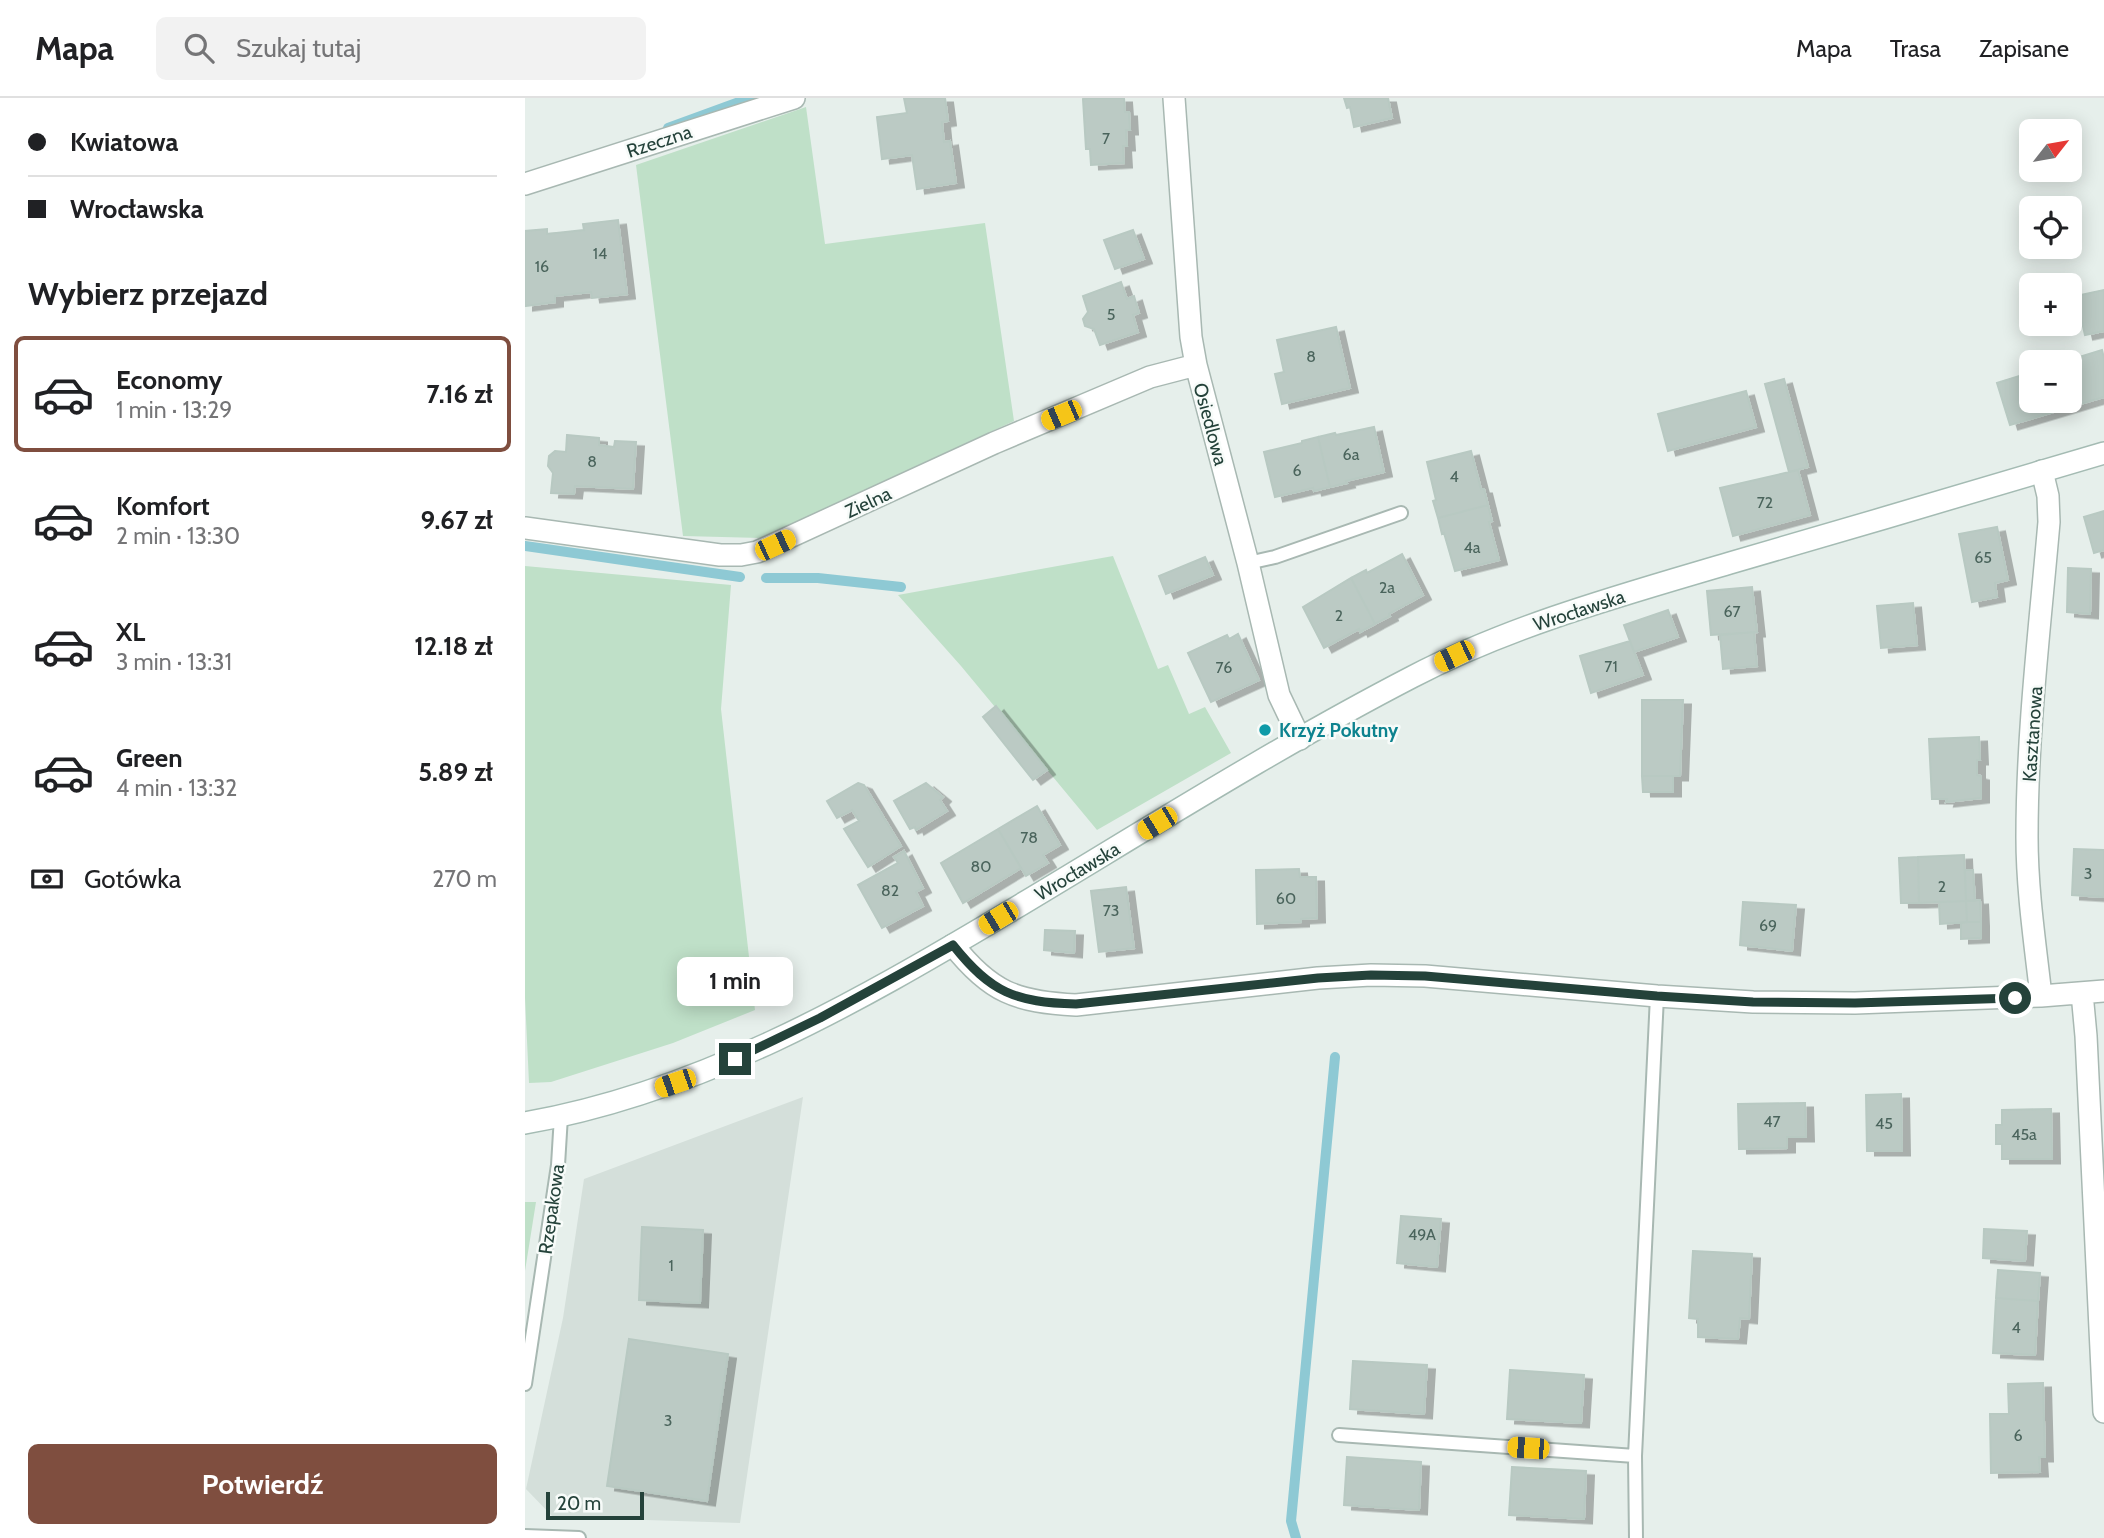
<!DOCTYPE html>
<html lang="pl">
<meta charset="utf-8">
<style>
body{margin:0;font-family:Cabin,sans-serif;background:#f2f2f2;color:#202124;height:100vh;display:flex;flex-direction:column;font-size:26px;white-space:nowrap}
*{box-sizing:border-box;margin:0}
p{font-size:23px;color:#757577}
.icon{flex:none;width:38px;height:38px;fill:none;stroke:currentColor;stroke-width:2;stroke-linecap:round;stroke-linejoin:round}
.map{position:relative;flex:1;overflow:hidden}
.side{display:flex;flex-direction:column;background:#fff;width:525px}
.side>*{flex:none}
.guide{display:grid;align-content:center;height:154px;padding:0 28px;background:#fff}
.needle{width:46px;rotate:59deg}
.tools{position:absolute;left:1494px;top:21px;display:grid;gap:14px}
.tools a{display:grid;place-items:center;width:63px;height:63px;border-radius:10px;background:#fff;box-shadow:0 4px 18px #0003;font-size:35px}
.scale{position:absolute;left:21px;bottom:18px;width:98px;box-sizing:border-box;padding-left:7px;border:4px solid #24423a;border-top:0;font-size:19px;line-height:24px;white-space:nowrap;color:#24423a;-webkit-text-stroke:5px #f7fbf9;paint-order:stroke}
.end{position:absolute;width:32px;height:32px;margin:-16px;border:9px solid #24423a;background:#fff;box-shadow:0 0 0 4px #fff}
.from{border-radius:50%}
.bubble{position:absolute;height:49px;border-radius:10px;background:#fff;box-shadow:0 4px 18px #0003;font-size:23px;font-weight:700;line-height:49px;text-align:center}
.car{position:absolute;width:21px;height:42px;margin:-21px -10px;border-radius:9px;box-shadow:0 0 5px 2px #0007;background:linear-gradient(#f5c518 24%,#345 0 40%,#f5c518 0 76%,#345 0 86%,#f5c518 0)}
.guide b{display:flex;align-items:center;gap:24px;height:66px;font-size:26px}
.guide b+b{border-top:2px solid #e0e0e0}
.guide i{width:18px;height:18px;background:#202124}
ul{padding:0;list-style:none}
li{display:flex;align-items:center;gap:21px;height:116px;margin:0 14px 10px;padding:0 14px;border:4px solid transparent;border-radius:10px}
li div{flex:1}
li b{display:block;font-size:26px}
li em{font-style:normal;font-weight:700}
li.selected{border-color:#7f4e3f}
li>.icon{width:63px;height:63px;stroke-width:1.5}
h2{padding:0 28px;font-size:32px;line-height:84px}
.pay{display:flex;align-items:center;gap:18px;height:77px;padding:0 28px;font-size:26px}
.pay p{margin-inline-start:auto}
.primary-button{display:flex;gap:14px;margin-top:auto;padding:14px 28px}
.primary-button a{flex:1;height:80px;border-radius:10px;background:#7f4e3f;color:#fff;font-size:28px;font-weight:700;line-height:80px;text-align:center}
header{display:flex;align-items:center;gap:42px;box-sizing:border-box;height:98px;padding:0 35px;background:#fff;border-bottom:2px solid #e0e0e0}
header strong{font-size:33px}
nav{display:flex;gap:38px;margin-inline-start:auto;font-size:24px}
.search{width:490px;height:63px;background:#f2f2f2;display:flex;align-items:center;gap:18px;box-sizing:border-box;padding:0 24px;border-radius:10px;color:#757577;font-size:26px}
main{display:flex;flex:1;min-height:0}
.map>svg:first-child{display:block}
.built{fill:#d4dfda}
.green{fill:#bfe0c8}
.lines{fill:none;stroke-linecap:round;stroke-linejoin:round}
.stream{stroke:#8ec9d4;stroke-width:10}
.building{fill:#bbcac4;stroke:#b8c9c2;stroke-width:2;filter:url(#shadow)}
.lane-casing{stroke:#a8b8b2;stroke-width:16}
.street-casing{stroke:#a8b8b2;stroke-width:24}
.secondary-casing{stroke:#a4bbb3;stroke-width:24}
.lane{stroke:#fff;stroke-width:12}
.street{stroke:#fff;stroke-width:21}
.secondary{stroke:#fff;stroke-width:21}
.route{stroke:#24423a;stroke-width:9}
.culture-dot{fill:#0f9aa8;stroke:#f7fbf9;stroke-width:2.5}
.labels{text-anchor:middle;stroke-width:5;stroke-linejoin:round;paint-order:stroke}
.number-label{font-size:16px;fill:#4a645c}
.street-label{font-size:19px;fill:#24423a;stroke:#f7fbf9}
.culture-label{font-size:19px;font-weight:bold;fill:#0d838f;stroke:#f7fbf9;text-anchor:start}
</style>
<header>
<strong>Mapa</strong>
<div class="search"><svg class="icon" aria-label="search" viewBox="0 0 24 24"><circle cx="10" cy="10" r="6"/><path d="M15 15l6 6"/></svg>Szukaj tutaj</div>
<nav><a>Mapa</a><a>Trasa</a><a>Zapisane</a></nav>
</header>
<main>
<section class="side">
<div class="guide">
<b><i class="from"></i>Kwiatowa</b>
<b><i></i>Wrocławska</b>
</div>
<h2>Wybierz przejazd</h2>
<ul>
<li class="selected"><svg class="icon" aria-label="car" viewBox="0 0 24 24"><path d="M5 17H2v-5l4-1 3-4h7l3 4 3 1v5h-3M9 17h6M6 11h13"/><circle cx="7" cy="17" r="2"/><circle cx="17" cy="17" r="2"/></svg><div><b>Economy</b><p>1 min · 13:29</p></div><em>7.16 zł</em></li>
<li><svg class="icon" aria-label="car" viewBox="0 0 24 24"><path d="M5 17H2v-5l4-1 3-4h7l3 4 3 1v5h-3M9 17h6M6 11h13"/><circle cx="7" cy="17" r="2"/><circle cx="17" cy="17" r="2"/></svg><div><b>Komfort</b><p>2 min · 13:30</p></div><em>9.67 zł</em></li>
<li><svg class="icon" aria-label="car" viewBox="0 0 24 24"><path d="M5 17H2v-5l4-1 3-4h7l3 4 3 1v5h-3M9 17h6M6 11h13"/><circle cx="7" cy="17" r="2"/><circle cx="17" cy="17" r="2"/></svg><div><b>XL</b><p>3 min · 13:31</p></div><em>12.18 zł</em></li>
<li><svg class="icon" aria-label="car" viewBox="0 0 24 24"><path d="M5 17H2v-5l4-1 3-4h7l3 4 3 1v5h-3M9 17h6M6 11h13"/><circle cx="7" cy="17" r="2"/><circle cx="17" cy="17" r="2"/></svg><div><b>Green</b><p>4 min · 13:32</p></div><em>5.89 zł</em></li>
</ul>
<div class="pay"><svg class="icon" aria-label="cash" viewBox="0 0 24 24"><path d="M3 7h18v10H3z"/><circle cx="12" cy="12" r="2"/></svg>Gotówka<p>270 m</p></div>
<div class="primary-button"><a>Potwierdź</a></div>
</section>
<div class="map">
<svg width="1579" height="1440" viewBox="0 0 1579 1440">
<defs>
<filter id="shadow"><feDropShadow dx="8" dy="4.5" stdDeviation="0" flood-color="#0004"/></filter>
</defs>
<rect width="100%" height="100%" fill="#e6efeb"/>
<path class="built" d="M278,999l-63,426 -187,-6 -27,-28 37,-171 21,-139z"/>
<path class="green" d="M281,9l19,137 160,-21 29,198 -253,117 -78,-2 -47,-371z
M588,458l45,113 10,-4 21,49 16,-7 26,46 -134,77 -136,-164 -63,-71z
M0,468l206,19 -10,124 34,301 -82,33 -122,39 -22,1 -4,-85z
M0,1104h11l-11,69z"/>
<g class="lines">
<path class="stream" d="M143,30l82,-30
M0,448l215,31
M241,480h52l83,9
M771,1440l-5,-17 44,-464"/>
</g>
<path class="building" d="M379,0h41l3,23 -6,1 2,20 6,-1 6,42 -39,6 -5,-34 -30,4 -5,-42 30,-4z
M563,0h36l1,14h4l1,18h-4l1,16h-4l1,17 -33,2 -1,-16h-4l-3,-50z
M819,0h44l4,20 -38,9 -4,-20 -3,1z
M93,122l9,74 -35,4 -1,-6 -36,4v6l-30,4v-75l22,-2v5l37,-4 -1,-6z
M608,132l11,29 -29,10 -11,-29z
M596,184l6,17 7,-3 5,17 -6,2 5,17 -38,13 -6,-16 -9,-3 -2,-7 5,-7 -5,-16z
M1579,192v41l-19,4 -9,-39z
M811,229l14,61 -68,16 -7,-30 9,-2 -7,-32z
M1577,252l2,8v39l-94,28 -13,-42 35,-11v29h38v-39h-7z
M1259,281l24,88 -19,5 -24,-88z
M1221,293l10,36 -88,24 -10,-37z
M849,329l10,45 -38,9 1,2 -17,4 -12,-50 17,-4 1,2z
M42,337l32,3v7l15,2 1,-6 21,1 -3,47 -58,-3 -1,8 -23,-1 2,-20 -5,-7 1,-10 6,-5 11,1z
M793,339l12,50 -16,4 -1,-3 -38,9 -11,-45 38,-9v-2z
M946,353l10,38h3l4,16 -50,13 -5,-17 3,-1 -9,-38z
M1273,372l12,45 -77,21 -13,-48z
M963,407l4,16 -3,1 10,38 -44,11 -11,-38 -2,1 -4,-16z
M1579,413v39l-10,3 -10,-36z
M1472,429l11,53 -13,3 2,14 -25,5 -13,-68z
M877,456l21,41 -34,19 1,2 -15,8 -24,-46 15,-8 1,3z
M680,459l8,18 -47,19 -7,-18z
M1543,470l23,1 -1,45 -23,-2z
M826,480l24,46 -15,8 -1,-3 -35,19 -21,-41z
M1227,489l5,45 -46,3 -4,-44z
M1388,505l4,42 -36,3 -4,-42z
M1143,512l10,27 -44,15 -10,-27z
M1229,534l3,34 -34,3 -3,-34z
M713,536l21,46 -48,22 -23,-49 39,-18 2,4z
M1105,543l13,34 -52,18 -11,-37z
M1117,602h41l-3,76h-38z
M471,608l51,64 -14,10 -50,-63z
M1454,639l1,23h-3v15l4,1v22l-35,4 1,-3h-15l-3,-60z
M1117,678h31v16h-30z
M333,685l6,2 37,61 -33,21 -24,-38 15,-8 -7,-11 -15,8 -10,-17z
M401,685l17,14 -3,3 7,11 -31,19 -1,-3 -5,2 -16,-28z
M512,708l23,39 -17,10 5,8 -22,13 -28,-47z
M473,731l23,39 -58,35 -22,-40z
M1549,751l30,1v47l-32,-2z
M379,753l19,37 -7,4 7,14 -41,22 -24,-43 40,-22 -4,-6z
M1439,757l2,46 -47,2 -1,-46z
M1393,759l1,46h-18l-2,-45z
M774,771l1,8h16l1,41 -16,1v3l-44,2 -1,-54z
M1440,772h8l2,31h-9z
M601,789l8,61 -35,4 -8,-61z
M1455,802l1,22h-14l-1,-21z
M1441,803l1,21 -27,2 -1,-22z
M1218,804l53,3 -4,46 -52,-6z
M1442,824h14v16l-20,1v-16z
M520,832l30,1 -1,22 -30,-3z
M1376,996l1,57h-35l-1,-56z
M1280,1005l1,34h-19v11l-48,1 -1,-45z
M1526,1011l1,50h-50v-15h-6v-19h6v-15z
M876,1118l40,3 -4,48 -40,-4z
M117,1129l61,3 -3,73 -61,-3z
M1459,1131l43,2 -2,30 -42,-3z
M1168,1153l59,3 -3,65 -9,-1 -2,21 -40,-2v-18l-9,-1z
M1473,1172l42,3 -2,28 -42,-3z
M1471,1200l42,3 -3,54 -42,-2z
M104,1241l99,15 -21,147 -100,-15z
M828,1263l74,4 -3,49 -74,-5z
M985,1272l74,5 -3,48 -74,-4z
M1518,1285l2,74h-6l1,15 -49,1 -1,-59h19l-1,-30z
M822,1359l74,5 -2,48 -75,-5z
M987,1369l74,4 -2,48 -75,-4z"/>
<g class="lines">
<defs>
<path id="lane" d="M723,465l27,-6 126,-44
M0,1286l33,-219 3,-49
M814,1337l296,21 1,82
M1110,1358l22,-460
M0,1438l54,2"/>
<path id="street" d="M649,0l17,239 5,28 52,198 31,132 21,44
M0,86l269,-86
M0,430l195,27h21l16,-3 237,-109 156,-66 46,-12
M428,847c37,47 63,57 123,60l242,-27 53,-3 54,1 232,20 96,6 102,1 186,-7 63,-5
M1557,895l4,43 18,376
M1516,898c-6,-53 -14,-106 -14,-159 0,-105 13,-211 22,-315l-1,-26 -6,-25"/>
<path id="secondary" d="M0,1025c176,-31 331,-120 482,-210 134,-80 266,-164 405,-236 100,-52 210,-82 318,-114 125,-36 249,-73 374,-110"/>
</defs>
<use href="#lane" class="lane-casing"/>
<use href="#street" class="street-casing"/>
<use href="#secondary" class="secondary-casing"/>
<use href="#lane" class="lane"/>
<use href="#street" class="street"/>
<use href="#secondary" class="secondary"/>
</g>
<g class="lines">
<path class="route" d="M210,961l85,-41 133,-73c38,48 62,57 123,59l242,-26 53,-3 54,1 232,20 96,6 102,1 160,-5"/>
</g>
<circle class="culture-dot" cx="740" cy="632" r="7"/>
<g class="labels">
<g class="number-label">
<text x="581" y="46">7</text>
<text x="75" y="161">14</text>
<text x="17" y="174">16</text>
<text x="586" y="222">5</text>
<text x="786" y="264">8</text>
<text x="826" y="362">6a</text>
<text x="67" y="369">8</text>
<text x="772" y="378">6</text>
<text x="929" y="384">4</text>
<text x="1240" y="410">72</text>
<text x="947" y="455">4a</text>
<text x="1458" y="465">65</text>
<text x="862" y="495">2a</text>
<text x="1207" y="519">67</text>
<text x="814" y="523">2</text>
<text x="1086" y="574">71</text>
<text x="699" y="575">76</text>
<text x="504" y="745">78</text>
<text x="456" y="774">80</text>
<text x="1563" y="781">3</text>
<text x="1417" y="794">2</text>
<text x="365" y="798">82</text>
<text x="761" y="806">60</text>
<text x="586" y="818">73</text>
<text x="1243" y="833">69</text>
<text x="1247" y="1029">47</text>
<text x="1359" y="1031">45</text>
<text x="1499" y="1042">45a</text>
<text x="897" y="1142">49A</text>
<text x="146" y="1173">1</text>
<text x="1491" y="1235">4</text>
<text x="143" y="1328">3</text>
<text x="1493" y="1343">6</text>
</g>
<g class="street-label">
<text transform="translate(134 43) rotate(-18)" y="7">Rzeczna</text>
<text transform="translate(686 326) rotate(75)" y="7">Osiedlowa</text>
<text transform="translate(343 404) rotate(-25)" y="7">Zielna</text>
<text transform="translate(1054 512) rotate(-18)" y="7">Wrocławska</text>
<text transform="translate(1507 636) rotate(-86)" y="7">Kasztanowa</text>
<text transform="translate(552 773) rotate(-31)" y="7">Wrocławska</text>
<text transform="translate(26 1111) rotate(-82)" y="7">Rzepakowa</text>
</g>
<g class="culture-label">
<text x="754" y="639">Krzyż Pokutny</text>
</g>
</g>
</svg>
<div class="tools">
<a><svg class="needle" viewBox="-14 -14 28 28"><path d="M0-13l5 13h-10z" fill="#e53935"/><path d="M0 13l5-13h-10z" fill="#757577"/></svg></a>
<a><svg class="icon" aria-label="locate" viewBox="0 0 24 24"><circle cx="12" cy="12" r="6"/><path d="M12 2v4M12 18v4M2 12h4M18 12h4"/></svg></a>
<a>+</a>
<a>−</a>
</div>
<div class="scale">20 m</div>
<i class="end from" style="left:1490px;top:900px"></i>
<i class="end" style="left:210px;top:961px"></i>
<div class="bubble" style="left:152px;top:859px;width:116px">1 min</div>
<i class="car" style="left:536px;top:317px;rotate:247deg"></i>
<i class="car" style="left:250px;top:447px;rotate:65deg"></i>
<i class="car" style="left:929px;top:558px;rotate:244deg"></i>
<i class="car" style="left:632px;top:725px;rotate:239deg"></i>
<i class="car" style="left:473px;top:820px;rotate:239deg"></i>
<i class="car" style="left:150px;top:985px;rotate:251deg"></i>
<i class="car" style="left:1003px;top:1350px;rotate:274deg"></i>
</div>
</main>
